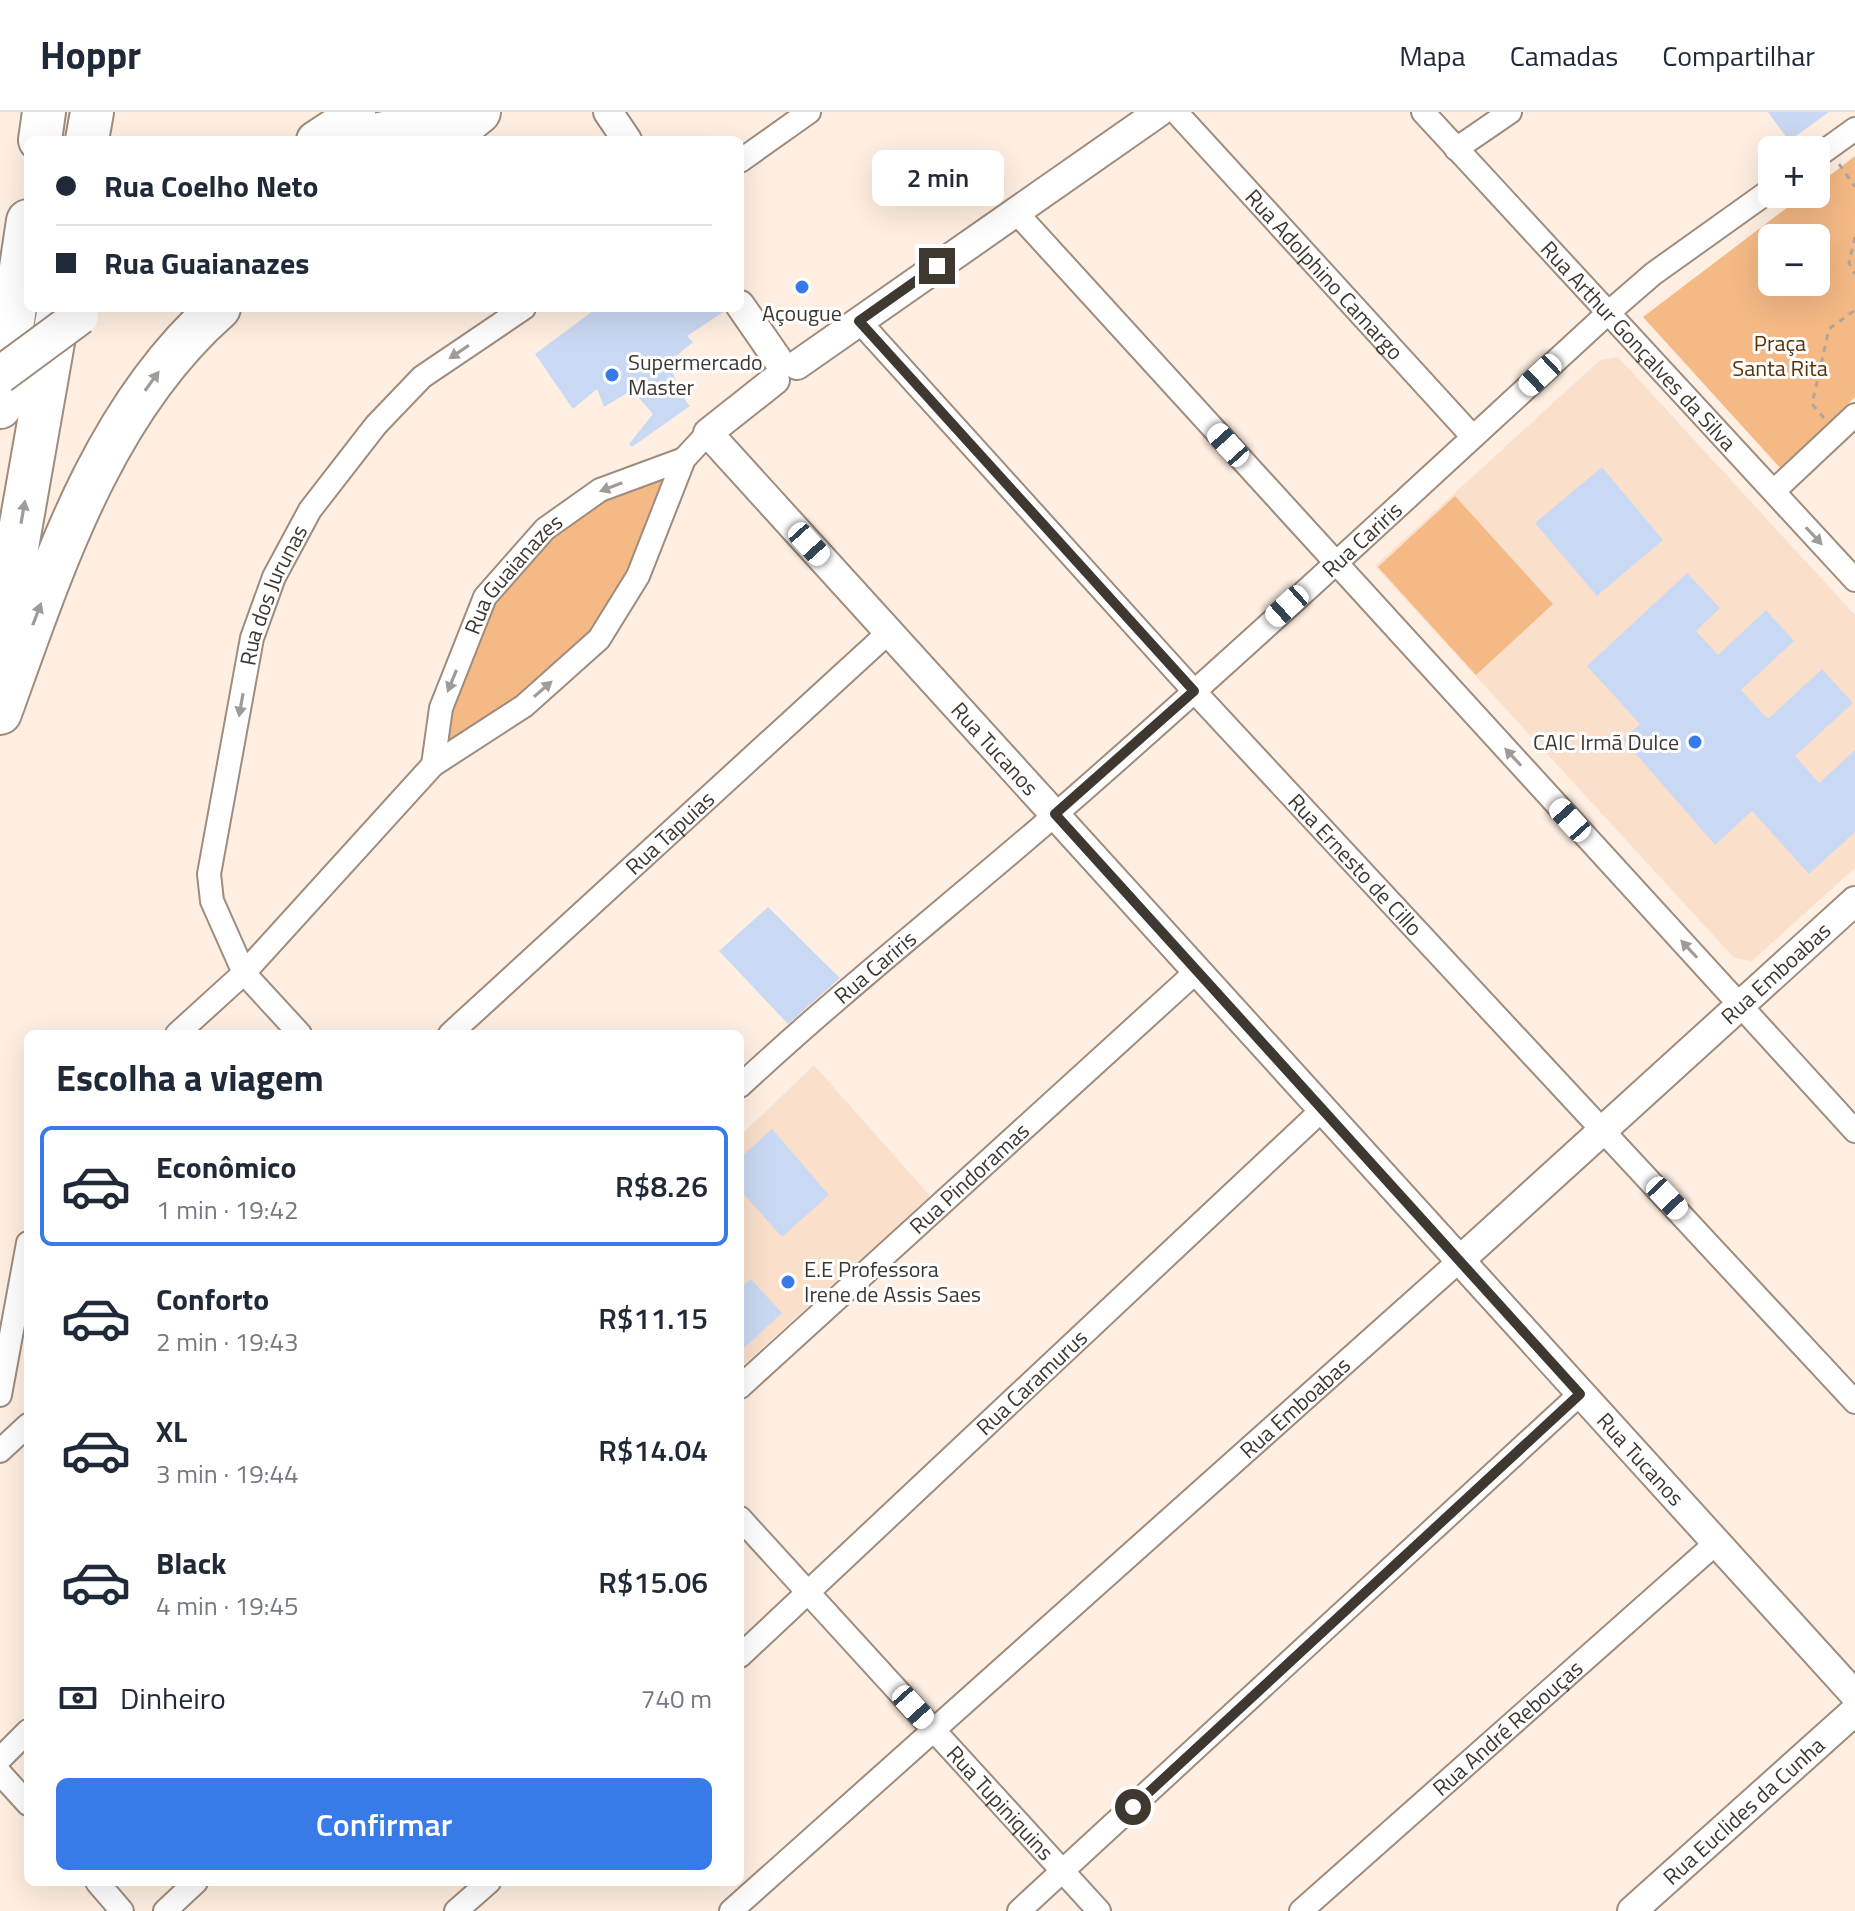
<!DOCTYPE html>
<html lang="pt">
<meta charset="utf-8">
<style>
body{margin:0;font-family:"Titillium Web",sans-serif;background:#f2f2f3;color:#1f2937;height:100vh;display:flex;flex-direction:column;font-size:30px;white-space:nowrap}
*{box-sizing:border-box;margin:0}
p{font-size:26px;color:#747a83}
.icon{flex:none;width:44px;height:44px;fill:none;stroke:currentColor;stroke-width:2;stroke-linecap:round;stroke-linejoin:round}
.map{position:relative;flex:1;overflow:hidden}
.details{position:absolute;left:24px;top:918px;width:720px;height:856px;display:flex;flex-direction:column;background:#fff;border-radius:12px;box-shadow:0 8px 32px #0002}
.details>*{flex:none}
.top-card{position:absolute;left:24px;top:24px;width:720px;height:176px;border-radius:12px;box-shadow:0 8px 32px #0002;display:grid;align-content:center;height:176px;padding:0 32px;background:#fff}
.tools{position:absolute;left:1758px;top:24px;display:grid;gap:16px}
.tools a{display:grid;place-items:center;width:72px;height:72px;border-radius:12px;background:#fff;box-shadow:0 8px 32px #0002;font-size:40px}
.end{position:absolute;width:36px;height:36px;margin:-18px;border:10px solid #3f3831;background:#fff;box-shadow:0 0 0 4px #fff}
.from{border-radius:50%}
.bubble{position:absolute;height:56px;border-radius:12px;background:#fff;box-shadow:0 8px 32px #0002;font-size:26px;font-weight:600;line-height:56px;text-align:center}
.car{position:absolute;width:24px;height:48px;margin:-24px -12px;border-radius:10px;box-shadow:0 0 6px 2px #0007;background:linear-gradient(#fff 24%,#345 0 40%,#fff 0 76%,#345 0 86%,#fff 0)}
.top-card b{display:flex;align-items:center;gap:28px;height:76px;font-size:30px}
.top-card b+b{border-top:2px solid #e0e1e3}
.top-card i{width:20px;height:20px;background:#1f2937}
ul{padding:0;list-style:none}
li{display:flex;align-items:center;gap:24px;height:120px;margin:0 16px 12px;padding:0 16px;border:4px solid transparent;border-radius:12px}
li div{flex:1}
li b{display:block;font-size:30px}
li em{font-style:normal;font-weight:600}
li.active{border-color:#387ae8}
li>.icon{width:72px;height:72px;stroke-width:1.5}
h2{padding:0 32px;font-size:36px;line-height:96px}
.pay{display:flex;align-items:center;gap:20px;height:88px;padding:0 32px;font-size:30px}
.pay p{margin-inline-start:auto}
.cta{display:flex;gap:16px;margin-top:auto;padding:16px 32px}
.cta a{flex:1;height:92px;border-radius:12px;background:#387ae8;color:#fff;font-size:32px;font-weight:600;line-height:92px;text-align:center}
header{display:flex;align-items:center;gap:48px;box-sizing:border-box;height:112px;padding:0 40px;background:#fff;border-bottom:2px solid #e0e1e3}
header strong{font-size:38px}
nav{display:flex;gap:44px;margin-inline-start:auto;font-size:28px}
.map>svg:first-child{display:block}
.built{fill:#fae0ca}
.green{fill:#f4b985;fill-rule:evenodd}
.building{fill:#cad9f3}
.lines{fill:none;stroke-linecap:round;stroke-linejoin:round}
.minor-casing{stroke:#9e8c7d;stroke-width:26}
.tertiary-casing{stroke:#9e8c7d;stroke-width:32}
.primary-casing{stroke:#9e8c7d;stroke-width:40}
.motorway-casing{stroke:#9e8c7d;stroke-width:46}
.path{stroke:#b2a69b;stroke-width:3;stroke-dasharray:6 6;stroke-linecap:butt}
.minor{stroke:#fff;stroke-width:22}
.tertiary{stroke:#fff;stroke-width:28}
.primary{stroke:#fff;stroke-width:36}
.motorway{stroke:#fff;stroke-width:42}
.primary-bridge-casing{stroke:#9e8c7d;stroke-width:40;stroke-linecap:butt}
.primary-bridge{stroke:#fff;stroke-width:36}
.oneway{fill:#9f9c98}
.route{stroke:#3f3831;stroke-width:10}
.poi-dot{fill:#387ae8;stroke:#fff;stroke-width:3}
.labels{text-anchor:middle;stroke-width:6;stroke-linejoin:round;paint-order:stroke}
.street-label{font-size:22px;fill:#3f3831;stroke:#fff}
.poi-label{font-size:22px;fill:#3f3831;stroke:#fff;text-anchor:start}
.park-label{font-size:22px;fill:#583208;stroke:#fff}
</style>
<header>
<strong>Hoppr</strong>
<nav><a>Mapa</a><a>Camadas</a><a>Compartilhar</a></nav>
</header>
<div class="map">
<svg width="1855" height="1799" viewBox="0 0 1855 1799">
<rect width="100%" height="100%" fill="#ffefe2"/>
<path class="built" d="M1618,245l237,258v253l-103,93 -18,-3 -359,-392 225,-206z
M814,953l116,131 -190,172v-232z"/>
<path class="green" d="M1855,44v241l-73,73 -139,-153 162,-123h11v-8zM1772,126h44v44h-44z
M684,347l-85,180 -166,126 52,-168 60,-68z
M1455,384l98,108 -77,71 -98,-108z"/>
<path class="building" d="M1768,0h61l-40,29z
M597,196h127l1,3 -38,25 6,6 -24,20 12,33 9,11 -58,41 -3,-3 24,-30 -21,-24 -28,17 -7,-18 -24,20 -38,-55z
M1602,355l61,73 -66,56 -62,-73z
M1687,461l33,35 -24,23 22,24 48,-45 28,31 -53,49 27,29 54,-50 31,34 -58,53 24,27 36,-33v82l-46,42 -57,-63 -37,34 -92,-106 17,-15 -53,-58z
M768,795l72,71 -52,46 -69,-73z
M772,1017l57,66 -47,42 -42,-47v-32z
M751,1167l31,34 -42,39v-63z"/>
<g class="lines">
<defs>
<g id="minor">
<path id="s1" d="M1176,0l297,325"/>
<path id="s2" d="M1423,0l432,468"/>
<path d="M1456,37l54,-37"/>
<path d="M1816,45l39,-28"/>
<path d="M740,49l69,-49"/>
<path d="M1014,98l841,921"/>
<path id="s3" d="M859,209l335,370 661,711"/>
<path d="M1774,379l81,-76"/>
<path id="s4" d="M433,653l8,-57 44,-111 60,-68 55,-39 84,-31"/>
<path d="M177,922l67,-61 189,-208 91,-59 75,-67 39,-63 46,-117 24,-26"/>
<path id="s5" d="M300,922l-56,-61 -32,-72 -3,-27 43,-236 22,-61 36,-67 66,-85 46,-48 102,-69"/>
<path id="s6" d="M450,922l439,-402"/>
<path id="s7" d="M740,974c102,-95 211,-181 316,-272 187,-163 369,-333 552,-501l45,-39 119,-85"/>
<path id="s8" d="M740,1275l458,-417"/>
<path d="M0,1283l28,-152"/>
<path d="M0,1339l28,-26"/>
<path id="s9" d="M740,1406l359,393"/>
<path id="s10" d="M740,1544l583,-547"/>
<path d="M0,1647l28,-28"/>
<path d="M0,1661l28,31"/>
<path d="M97,1770l25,29"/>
<path d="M165,1799l31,-29"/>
<path d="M456,1799l33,-29"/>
<path id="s11" d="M731,1799l728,-650"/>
<path d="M1019,1799l561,-517"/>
<path id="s12" d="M1301,1799l414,-367"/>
</g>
<g id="tertiary">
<path d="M608,0l19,28"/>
<path d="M740,193l38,55"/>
<path d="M797,253l362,-253"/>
<path id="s13" d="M775,268l-67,53 1147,1262"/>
<path id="s14" d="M1459,1149l396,-360"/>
<path id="s15" d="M1632,1799l223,-200"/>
</g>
<path id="primary" d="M352,25l74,-16 20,-9
M315,28l42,-28"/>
<path id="motorway" d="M40,28l4,-28
M87,28l5,-28
M444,28l35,-28
M0,295l28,-186
M0,532l59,-336
M0,601c52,-143 101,-301 219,-405"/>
</defs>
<use href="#minor" class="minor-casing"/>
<use href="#tertiary" class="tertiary-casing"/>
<use href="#primary" class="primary-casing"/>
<use href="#motorway" class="motorway-casing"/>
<path class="path" d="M1839,52l16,23
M1855,125l-6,26 6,11
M1824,306l-12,-14 17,-75 26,-19"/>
<use href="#minor" class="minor"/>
<use href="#tertiary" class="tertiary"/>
<use href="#primary" class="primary"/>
<use href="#motorway" class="motorway"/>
<defs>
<path id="primary-bridge" d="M0,263l80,-59"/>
</defs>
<use href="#primary-bridge" class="primary-bridge-casing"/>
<use href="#primary-bridge" class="primary-bridge"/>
</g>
<defs><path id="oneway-solid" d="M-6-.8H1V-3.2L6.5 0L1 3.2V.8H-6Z" transform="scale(2)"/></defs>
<g class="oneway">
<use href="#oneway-solid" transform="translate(459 240) rotate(146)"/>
<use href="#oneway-solid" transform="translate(152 269) rotate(-54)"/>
<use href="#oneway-solid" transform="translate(611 375) rotate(159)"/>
<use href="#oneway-solid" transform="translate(23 400) rotate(-80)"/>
<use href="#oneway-solid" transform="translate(1814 424) rotate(47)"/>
<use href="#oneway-solid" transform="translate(37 502) rotate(-69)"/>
<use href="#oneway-solid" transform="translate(452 569) rotate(112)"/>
<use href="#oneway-solid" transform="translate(543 577) rotate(-41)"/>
<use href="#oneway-solid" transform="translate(241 593) rotate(100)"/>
<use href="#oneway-solid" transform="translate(1513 645) rotate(-133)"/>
<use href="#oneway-solid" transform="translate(1689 837) rotate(-133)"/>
</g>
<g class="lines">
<path class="route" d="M937,154l-78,55 335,370 -139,123 525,580 -447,413"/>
</g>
<g class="poi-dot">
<circle cx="802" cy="175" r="8"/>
<circle cx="612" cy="263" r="8"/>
<circle cx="1695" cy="630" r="8"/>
<circle cx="788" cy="1170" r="8"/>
</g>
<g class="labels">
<g class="street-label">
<text dy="8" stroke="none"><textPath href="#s1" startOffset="220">Rua Adolphino Camargo</textPath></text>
<text dy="8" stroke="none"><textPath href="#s2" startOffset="318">Rua Arthur Gonçalves da Silva</textPath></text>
<text dy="8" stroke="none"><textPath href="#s7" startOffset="828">Rua Cariris</textPath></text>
<text dy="8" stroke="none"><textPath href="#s4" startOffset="212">Rua Guaianazes</textPath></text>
<text dy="8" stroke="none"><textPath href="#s5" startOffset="476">Rua dos Jurunas</textPath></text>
<text dy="8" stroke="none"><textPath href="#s13" startOffset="512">Rua Tucanos</textPath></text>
<text dy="8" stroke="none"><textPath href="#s6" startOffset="298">Rua Tapuias</textPath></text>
<text dy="8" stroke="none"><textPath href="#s3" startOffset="736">Rua Ernesto de Cillo</textPath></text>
<text dy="8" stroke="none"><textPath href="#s7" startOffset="180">Rua Cariris</textPath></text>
<text dy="8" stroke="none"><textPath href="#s14" startOffset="428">Rua Emboabas</textPath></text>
<text dy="8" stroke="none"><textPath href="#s8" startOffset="310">Rua Pindoramas</textPath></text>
<text dy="8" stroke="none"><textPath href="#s10" startOffset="400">Rua Caramurus</textPath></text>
<text dy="8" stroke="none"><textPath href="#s11" startOffset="756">Rua Emboabas</textPath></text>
<text dy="8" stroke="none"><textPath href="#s13" startOffset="1472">Rua Tucanos</textPath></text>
<text dy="8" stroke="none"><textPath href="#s12" startOffset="276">Rua André Rebouças</textPath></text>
<text dy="8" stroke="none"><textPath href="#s9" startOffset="386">Rua Tupiniquins</textPath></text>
<text dy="8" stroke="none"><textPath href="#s15" startOffset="150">Rua Euclides da Cunha</textPath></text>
</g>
<g class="poi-label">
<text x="802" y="209" text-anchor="middle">Açougue</text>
<text x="628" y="258">Supermercado<tspan x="628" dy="25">Master</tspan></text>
<text x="1679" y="638" text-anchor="end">CAIC Irmã Dulce</text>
<text x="804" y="1165">E.E Professora<tspan x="804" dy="25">Irene de Assis Saes</tspan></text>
</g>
<g class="park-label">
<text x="1780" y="239">Praça<tspan x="1780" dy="25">Santa Rita</tspan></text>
</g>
</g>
</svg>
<div class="tools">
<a>+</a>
<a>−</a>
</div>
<i class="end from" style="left:1133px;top:1695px"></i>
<i class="end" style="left:937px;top:154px"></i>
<div class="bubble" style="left:872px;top:38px;width:132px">2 min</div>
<i class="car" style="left:1540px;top:263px;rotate:227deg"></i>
<i class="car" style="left:1228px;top:333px;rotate:318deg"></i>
<i class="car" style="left:809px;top:432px;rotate:138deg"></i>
<i class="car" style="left:1287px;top:494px;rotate:228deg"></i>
<i class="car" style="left:1570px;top:708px;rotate:318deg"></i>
<i class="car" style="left:1667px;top:1086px;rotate:137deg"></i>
<i class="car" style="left:913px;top:1595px;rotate:138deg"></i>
<div class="top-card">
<b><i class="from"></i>Rua Coelho Neto</b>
<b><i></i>Rua Guaianazes</b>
</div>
<section class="details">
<h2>Escolha a viagem</h2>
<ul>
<li class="active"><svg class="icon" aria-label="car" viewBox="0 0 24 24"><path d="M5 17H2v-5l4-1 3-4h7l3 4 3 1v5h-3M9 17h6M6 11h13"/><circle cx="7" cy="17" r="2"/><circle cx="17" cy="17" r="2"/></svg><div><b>Econômico</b><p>1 min · 19:42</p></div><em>R$8.26</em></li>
<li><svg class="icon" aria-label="car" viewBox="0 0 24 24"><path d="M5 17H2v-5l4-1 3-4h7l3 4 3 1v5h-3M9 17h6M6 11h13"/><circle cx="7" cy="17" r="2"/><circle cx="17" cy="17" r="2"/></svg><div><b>Conforto</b><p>2 min · 19:43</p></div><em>R$11.15</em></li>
<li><svg class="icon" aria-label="car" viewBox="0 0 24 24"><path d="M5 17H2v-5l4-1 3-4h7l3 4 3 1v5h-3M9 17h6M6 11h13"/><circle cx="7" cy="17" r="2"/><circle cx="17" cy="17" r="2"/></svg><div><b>XL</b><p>3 min · 19:44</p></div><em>R$14.04</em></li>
<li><svg class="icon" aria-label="car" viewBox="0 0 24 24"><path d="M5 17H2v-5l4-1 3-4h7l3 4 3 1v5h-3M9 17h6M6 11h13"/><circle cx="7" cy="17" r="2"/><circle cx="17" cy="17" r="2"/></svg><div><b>Black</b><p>4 min · 19:45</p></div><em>R$15.06</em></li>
</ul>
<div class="pay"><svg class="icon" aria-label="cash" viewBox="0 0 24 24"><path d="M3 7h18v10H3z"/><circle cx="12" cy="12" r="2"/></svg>Dinheiro<p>740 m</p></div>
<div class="cta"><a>Confirmar</a></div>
</section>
</div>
